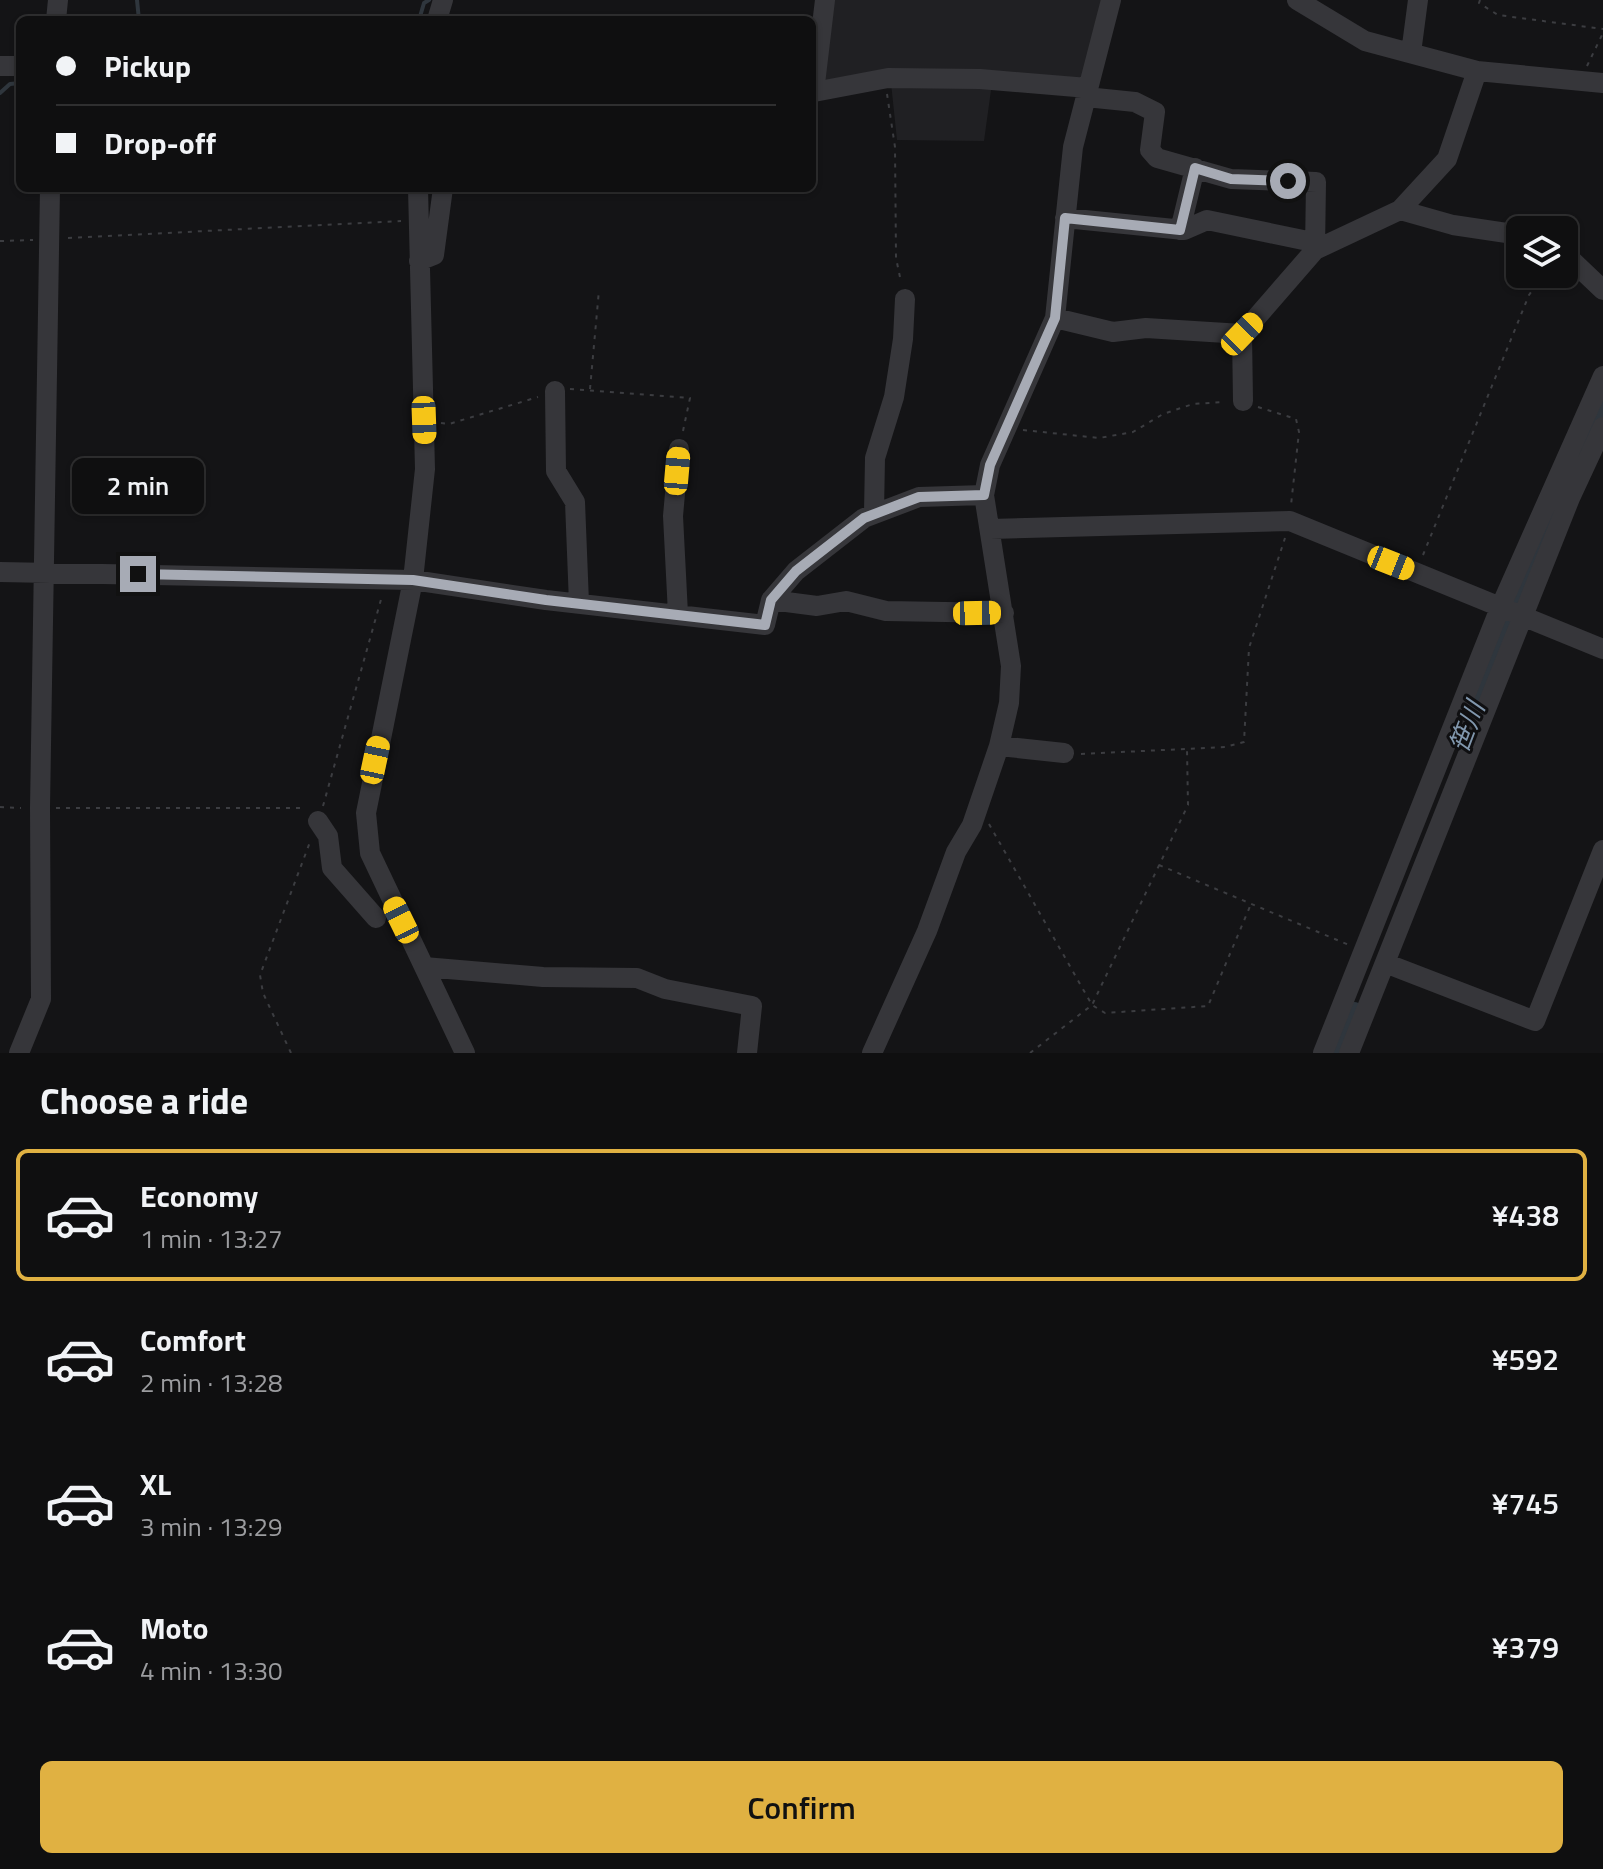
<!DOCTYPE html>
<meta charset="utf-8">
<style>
body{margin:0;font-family:"Titillium Web","Noto Sans JP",sans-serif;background:#181819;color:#f1f3f6;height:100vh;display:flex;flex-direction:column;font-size:30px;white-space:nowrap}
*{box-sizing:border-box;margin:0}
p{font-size:26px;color:#9b9c9f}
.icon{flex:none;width:44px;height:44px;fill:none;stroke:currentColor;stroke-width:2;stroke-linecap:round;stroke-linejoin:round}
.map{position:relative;height:1053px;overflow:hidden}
.drawer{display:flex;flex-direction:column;background:#0f0f10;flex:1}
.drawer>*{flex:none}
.top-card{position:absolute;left:16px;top:16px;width:800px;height:176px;border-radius:12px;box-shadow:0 2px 6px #0004,0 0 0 2px #2f2f30;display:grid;align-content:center;height:176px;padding:0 40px;background:#0f0f10}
.buttons{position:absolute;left:1506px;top:216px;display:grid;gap:16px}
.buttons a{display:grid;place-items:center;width:72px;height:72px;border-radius:12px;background:#0f0f10;box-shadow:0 2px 6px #0004,0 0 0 2px #2f2f30;font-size:40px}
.end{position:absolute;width:36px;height:36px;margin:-18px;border:10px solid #a7abb5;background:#111;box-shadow:0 0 0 4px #111}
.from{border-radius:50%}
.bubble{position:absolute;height:56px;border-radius:12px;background:#0f0f10;box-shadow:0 2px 6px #0004,0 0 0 2px #2f2f30;font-size:26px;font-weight:600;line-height:56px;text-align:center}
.car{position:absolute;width:24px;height:48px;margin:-24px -12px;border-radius:10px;box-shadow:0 0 6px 2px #0007;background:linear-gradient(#f5c518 24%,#345 0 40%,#f5c518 0 76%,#345 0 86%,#f5c518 0)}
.top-card b{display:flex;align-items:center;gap:28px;height:76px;font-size:30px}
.top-card b+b{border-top:2px solid #2f2f30}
.top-card i{width:20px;height:20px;background:#f1f3f6}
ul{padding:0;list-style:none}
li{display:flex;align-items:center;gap:24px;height:132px;margin:0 16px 12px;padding:0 24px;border:4px solid transparent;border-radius:12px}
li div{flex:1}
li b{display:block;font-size:30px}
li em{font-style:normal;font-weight:600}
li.on{border-color:#e0b142}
li>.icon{width:72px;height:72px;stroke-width:1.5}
h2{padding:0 40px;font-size:36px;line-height:96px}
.cta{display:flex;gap:16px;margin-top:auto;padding:16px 40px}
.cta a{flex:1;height:92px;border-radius:12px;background:#e0b142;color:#111;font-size:32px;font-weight:600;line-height:92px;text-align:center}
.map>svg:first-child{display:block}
.built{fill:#202023}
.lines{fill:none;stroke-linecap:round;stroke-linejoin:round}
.stream{stroke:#2f363d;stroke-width:4}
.river{stroke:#2f363d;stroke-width:24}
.path{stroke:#3c3d41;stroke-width:2;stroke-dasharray:4 6;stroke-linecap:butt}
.minor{stroke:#36363a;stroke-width:20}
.route{stroke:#a7abb5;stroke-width:10}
.labels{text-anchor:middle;stroke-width:6;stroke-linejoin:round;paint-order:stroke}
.water-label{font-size:26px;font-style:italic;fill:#8197ad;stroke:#0f0f11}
</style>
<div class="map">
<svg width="1603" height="1053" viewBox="0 0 1603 1053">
<rect width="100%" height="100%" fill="#141416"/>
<path class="built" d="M831,0h274l-20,80 -261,5z
M891,83h101l-8,58 -87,-1z"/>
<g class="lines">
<path class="stream" d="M137,0l2,20
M419,20l5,-17 5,-3
M0,93l10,-9 10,-1"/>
<path class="river" d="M1572,467l31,-62
M1474,712l76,-197
M1338,1053l16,-39"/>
<path class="path" d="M1480,0l-1,3 19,12 105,14
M1587,66l16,-33
M887,94l8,53 1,111 5,24
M68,238l333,-17
M0,241l33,-1
M570,389l120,9 -7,33
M590,389l9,-99
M1258,407l38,12 3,13 -8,73
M441,423l8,1 89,-27
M1023,430l76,8 34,-6 30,-18 30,-10 32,-2
M1423,555l106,-260 15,-21
M1081,754l144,-7 19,-5 5,-94 36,-110
M323,806l59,-210
M0,807l21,1
M56,808h249
M989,824l103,181 13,8 103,-7 43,-102
M1159,865l190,80
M291,1053l-28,-60 -3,-18 50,-133
M1030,1053l62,-48 96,-200 -1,-56"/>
<path class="minor" d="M825,0l-11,92 74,-14 92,1 108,9
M1297,0l68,41 112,30 126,12
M56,20l2,-20
M437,20l6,-20
M1411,53l7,-53
M0,66h20
M1086,97l49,5 20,10 -5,38 7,8 74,21 85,3 -1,68
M418,188l7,281 -12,111 -47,233 4,40 95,200
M1400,210l53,15 67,10
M1065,218l119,12 23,-10 101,21 7,9
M1180,230l15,-62
M1564,253l39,37
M419,261l15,-6 9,-67
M1055,318l58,14 33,-4 96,6
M555,391l1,80 19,31 4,101
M1243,401l-1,-67 73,-84 85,-40 47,-51 30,-88
M874,512l1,-54 19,-61 9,-58 2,-40
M990,529l300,-8 313,128
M0,572l413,8 133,20 219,25 6,-25 25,-29 68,-53 55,-21 65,-2
M771,600l46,6 29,-5 40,10 118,2
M678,614l-5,-98 6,-67
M999,746l65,7
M318,821l10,15 4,32 44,50
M1385,963l150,58 68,-171
M424,967l119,10 94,1 28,11 87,17 -5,47
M19,1053l22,-54 -1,-191 10,-620
M872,1053l55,-122 29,-79 16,-27 27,-79 10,-43 2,-37 -27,-171 6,-30 65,-147 18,-171 38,-147
M1323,1053l177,-445 103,-232
M1349,1053l221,-555 33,-71"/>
</g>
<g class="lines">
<path class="route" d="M138,574l275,6 133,20 219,25 6,-25 25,-29 68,-53 55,-21 65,-2 6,-30 65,-147 10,-100 115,12 15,-62 36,11 57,2"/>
</g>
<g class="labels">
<g class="water-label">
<text transform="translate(1467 727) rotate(-69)" y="9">笹川</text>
</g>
</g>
</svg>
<div class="buttons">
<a><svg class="icon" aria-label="layers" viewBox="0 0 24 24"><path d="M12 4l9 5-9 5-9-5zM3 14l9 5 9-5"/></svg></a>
</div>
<i class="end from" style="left:1288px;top:181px"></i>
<i class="end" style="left:138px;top:574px"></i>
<div class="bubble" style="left:72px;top:458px;width:132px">2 min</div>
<i class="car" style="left:1242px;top:334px;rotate:44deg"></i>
<i class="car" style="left:424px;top:420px;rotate:178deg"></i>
<i class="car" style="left:677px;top:471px;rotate:5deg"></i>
<i class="car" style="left:1391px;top:563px;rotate:112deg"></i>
<i class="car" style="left:977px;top:613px;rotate:89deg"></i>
<i class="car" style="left:375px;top:760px;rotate:12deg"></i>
<i class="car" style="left:401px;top:920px;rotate:334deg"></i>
<div class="top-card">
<b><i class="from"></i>Pickup</b>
<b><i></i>Drop-off</b>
</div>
</div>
<section class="drawer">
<h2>Choose a ride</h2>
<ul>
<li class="on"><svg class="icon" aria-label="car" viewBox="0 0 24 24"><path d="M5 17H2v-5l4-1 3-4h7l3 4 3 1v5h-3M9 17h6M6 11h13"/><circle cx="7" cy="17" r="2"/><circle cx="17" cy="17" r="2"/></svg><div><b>Economy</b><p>1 min · 13:27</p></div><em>¥438</em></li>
<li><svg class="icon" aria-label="car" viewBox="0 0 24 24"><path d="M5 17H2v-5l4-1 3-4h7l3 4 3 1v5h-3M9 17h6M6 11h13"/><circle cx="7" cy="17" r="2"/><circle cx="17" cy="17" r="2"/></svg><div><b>Comfort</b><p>2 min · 13:28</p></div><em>¥592</em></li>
<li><svg class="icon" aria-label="car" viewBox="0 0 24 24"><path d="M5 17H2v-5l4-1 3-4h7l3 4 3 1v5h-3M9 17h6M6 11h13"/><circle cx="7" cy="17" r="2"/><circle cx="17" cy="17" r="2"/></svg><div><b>XL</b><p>3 min · 13:29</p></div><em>¥745</em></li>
<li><svg class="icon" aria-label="car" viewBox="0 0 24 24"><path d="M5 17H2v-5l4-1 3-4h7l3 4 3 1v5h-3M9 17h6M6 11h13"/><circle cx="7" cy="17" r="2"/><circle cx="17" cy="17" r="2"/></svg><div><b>Moto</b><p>4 min · 13:30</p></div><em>¥379</em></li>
</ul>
<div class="cta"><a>Confirm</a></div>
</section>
